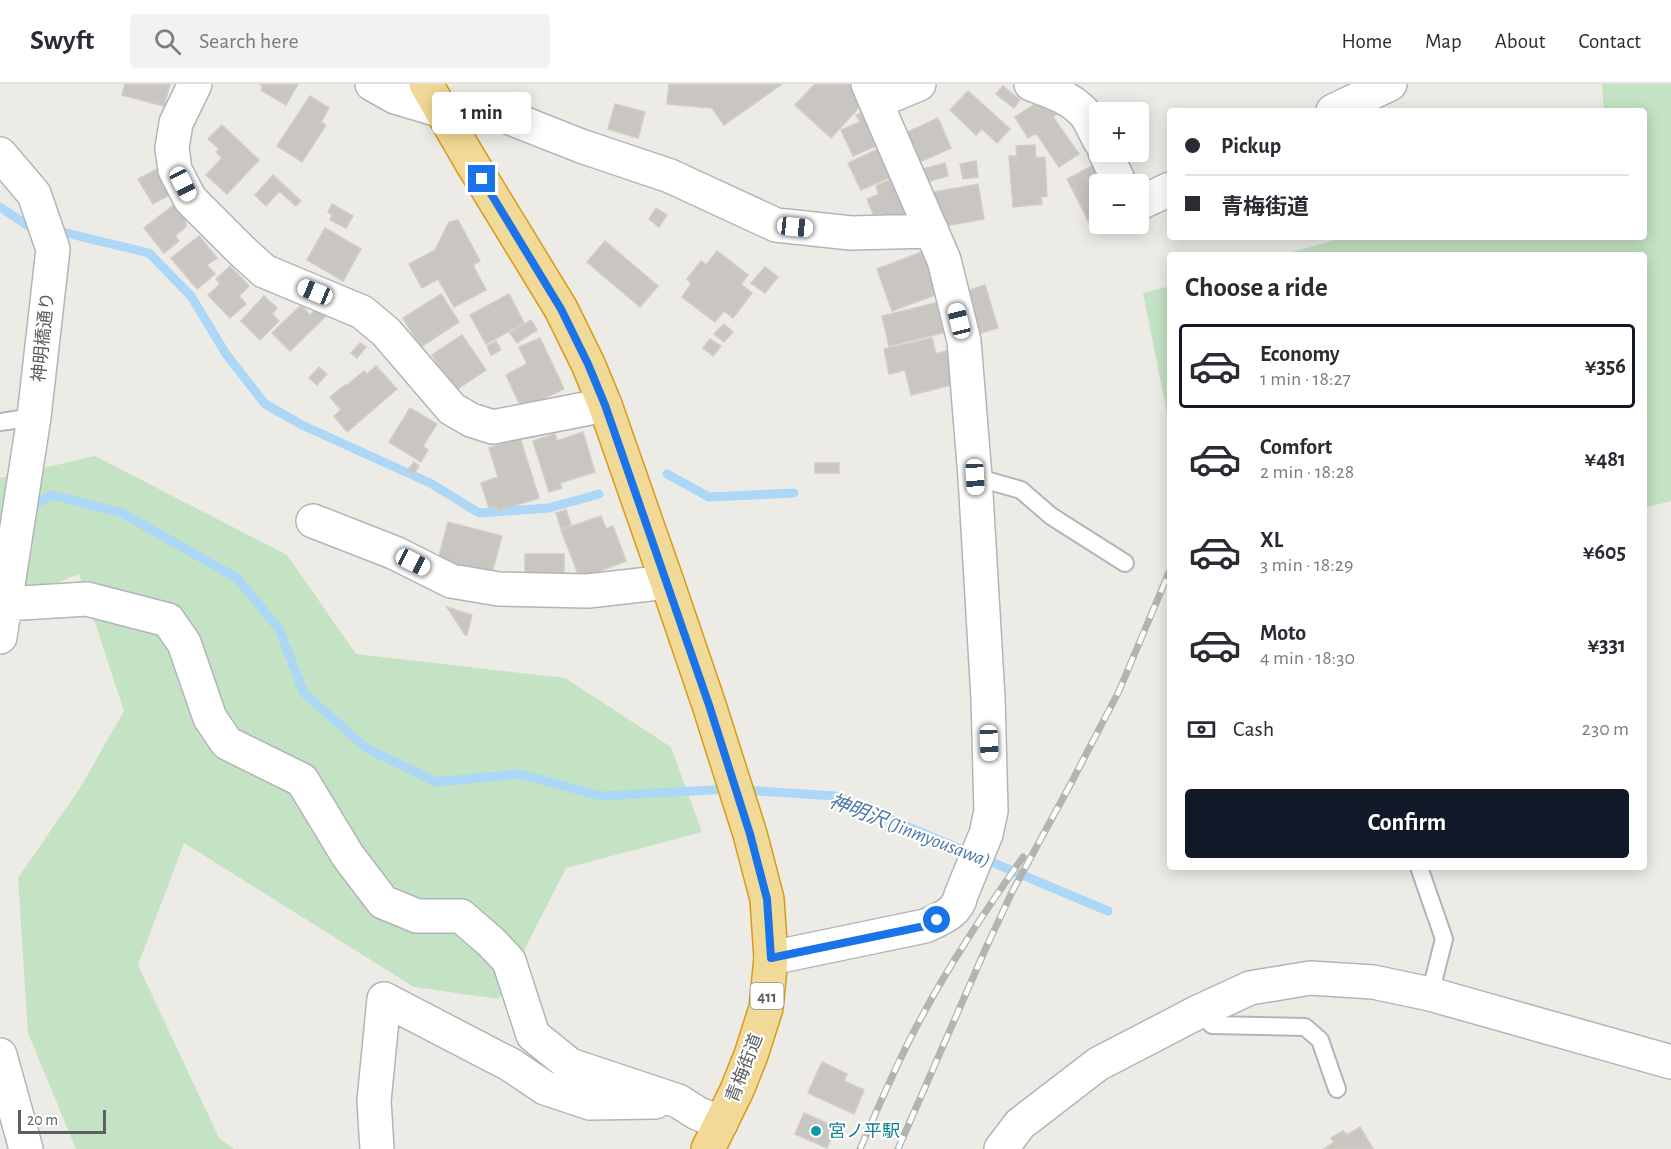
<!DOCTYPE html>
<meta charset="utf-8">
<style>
body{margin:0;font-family:"Alegreya Sans","Noto Sans JP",sans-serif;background:#f2f2f3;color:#2b2b33;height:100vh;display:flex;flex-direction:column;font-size:22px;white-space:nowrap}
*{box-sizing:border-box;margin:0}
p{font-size:20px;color:#7c7c81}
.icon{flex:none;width:33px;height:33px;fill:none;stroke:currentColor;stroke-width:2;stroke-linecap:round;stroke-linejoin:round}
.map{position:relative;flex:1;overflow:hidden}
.drawer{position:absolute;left:1167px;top:168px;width:480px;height:618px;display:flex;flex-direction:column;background:#fff;border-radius:6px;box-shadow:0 3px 15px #0003}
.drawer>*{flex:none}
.top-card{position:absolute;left:1167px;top:24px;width:480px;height:132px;border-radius:6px;box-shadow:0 3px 15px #0003;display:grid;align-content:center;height:132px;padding:0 18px;background:#fff}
.fabs{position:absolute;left:1089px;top:18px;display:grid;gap:12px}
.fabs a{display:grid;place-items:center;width:60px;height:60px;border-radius:6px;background:#fff;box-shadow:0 3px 15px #0003;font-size:30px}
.scale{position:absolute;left:18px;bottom:15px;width:88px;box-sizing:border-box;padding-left:6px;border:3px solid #5c6063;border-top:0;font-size:16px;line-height:21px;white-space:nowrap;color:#5c6063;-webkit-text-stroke:4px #fff;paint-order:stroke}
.end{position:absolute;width:27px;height:27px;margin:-14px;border:8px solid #1a73e8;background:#fff;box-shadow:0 0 0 3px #fff}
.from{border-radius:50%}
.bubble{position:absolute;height:42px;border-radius:6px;background:#fff;box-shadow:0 3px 15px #0003;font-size:20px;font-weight:700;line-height:42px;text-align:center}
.car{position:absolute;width:18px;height:36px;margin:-18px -9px;border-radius:8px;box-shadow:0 0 4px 2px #0007;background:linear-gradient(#fff 24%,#345 0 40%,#fff 0 76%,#345 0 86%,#fff 0)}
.top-card b{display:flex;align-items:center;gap:21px;height:57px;font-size:22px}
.top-card b+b{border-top:2px solid #e1e1e2}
.top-card i{width:15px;height:15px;background:#2b2b33}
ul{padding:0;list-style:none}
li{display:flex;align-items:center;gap:18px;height:84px;margin:0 12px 9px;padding:0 6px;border:3px solid transparent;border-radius:6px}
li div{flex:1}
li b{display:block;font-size:22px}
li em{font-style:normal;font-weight:700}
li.on{border-color:#111827}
li>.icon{width:54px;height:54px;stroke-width:1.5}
h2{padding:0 18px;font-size:27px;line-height:72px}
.pay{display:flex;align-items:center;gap:15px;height:66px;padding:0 18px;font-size:22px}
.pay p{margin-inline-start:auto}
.action{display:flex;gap:12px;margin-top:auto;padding:12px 18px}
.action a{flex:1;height:69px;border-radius:6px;background:#111827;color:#fff;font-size:24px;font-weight:700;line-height:69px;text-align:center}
header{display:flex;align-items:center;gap:36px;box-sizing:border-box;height:84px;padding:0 30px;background:#fff;border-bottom:2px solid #e1e1e2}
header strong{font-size:28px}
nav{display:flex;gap:33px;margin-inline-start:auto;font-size:21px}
.search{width:420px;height:54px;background:#f2f2f3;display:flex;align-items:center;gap:15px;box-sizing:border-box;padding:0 21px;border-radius:6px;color:#7c7c81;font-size:22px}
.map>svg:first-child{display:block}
.green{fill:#c4e2c4}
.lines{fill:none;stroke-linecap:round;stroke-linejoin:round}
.stream{stroke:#acd7f6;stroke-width:9}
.building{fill:#c9c6c1;stroke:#d1cdc4;stroke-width:1.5}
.lane-casing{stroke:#b2b5b8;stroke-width:20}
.street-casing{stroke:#b2b5b8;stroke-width:36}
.highway-casing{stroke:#d99a18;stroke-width:36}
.lane{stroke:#fff;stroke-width:16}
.street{stroke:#fff;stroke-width:33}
.highway{stroke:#f1d997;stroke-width:33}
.rail-casing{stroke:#b2b3b3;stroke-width:7}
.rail{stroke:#fff;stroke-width:4.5;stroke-dasharray:14;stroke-linecap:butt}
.route{stroke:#1a73e8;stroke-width:8}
.culture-dot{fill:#0f9aa8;stroke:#fff;stroke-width:2}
.labels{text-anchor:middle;stroke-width:4.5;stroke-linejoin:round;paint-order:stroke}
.shield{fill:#fff;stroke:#8d9092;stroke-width:1.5}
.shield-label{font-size:16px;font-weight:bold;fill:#5c6063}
.street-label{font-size:18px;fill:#5c6063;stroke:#fff}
.culture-label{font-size:18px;fill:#0d838f;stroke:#fff;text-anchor:start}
.water-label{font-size:20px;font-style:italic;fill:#4b78a6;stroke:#fff}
</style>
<header>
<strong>Swyft</strong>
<div class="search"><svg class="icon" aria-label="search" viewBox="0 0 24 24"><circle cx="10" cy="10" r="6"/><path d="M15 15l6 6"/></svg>Search here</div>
<nav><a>Home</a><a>Map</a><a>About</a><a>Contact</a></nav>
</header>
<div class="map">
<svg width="1671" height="1065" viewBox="0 0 1671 1065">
<rect width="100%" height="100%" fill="#edebe5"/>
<path class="green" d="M1602,0h69v417l-27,7v-253h-363l65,-18h298v-126h-40z
M1170,202v142l-27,-135z
M95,372l192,99 69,99 209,24 106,69 31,85 -136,36 -67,131 -85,-12 -230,-144 -46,122 81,173 15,11h-158l-48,-116 -10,-155 62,-90 44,-77 -45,-137 -79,31v-127z"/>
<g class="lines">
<path class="stream" d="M0,123l27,18 10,2
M54,146l95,23 42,43 35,58 39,50 37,21 130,59 47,29 70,-5 50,-14
M667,390l42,23 85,-4
M27,424l25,-13 70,18 115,65 42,51 25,64 62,55 70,34 83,-8 82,22 129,-7
M744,706l91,6 273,115"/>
</g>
<path class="building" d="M125,0h45l-6,22 -42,-11z
M259,0h39l-12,21 -25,-15 2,-4z
M669,0h113l-58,41 -12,-17 -45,-4z
M815,0h40l-4,6 13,12 -33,36 -36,-33z
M1003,2l17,14 -6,8 -18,-14z
M968,7l42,38 -13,14 -15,-14 -6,6 -26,-25z
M310,12l19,12 -8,14 5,3 -24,37 -25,-16z
M1045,13l12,17 -4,3 26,37 -20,13 -23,-34 -8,5 -13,-21z
M615,20l30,8 -7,26 -30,-9z
M867,26l13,34 -27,12 -12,-26 19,-8 -4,-7z
M938,34l13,30 -36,16 -14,-29z
M222,41l37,35 -32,34 -21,-19 16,-17 -6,-6 3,-3 -11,-10z
M1035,61l1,13 9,-1 2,39 -6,1 1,7 -29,3 -4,-51h8l-1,-10z
M882,63l13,28 -34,15 -13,-27z
M976,77l2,16 -15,2 -3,-15z
M945,79l3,13 -22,6 -3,-13z
M1098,79l11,21h-9v33l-11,5 -22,-43z
M159,84l14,25 -20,11 -15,-25z
M273,91l28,26 -5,5 -17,-15 -13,15 -11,-11z
M896,93l16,39 -26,7 -5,-10 -7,3 -7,-17 12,-5 -3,-8z
M978,100l6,35 -44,8 -6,-35z
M175,120l10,11 1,12 -11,9 4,5 -15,12 -20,-25z
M332,120l21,12 -7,12 -16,-8 2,-5 -4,-3z
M656,124l11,7 -8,12 -10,-8z
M458,136l22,41 -7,4 13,25 -32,17 -16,-28 -16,9 -13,-24 26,-14 14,-28z
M325,144l36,21 -18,32 -36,-21z
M199,152l18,22 -10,7 8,9 -18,15 -26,-31z
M605,157l53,45 -18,21 -53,-45z
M717,167l31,24 -7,9 11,9 -19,25 -9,-7 -9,11 -33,-25 9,-13 -4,-5 14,-18 5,4z
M924,167l16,42 -48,18 -15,-42z
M230,182l19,20 -10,10 7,8 -16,14 -22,-23 12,-11 -4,-5z
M765,183l13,10 -13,16 -14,-10z
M985,201l13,43 -21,6 -13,-42z
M441,210l18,28 -38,25 -18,-29z
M509,210l15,29 -38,21 -16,-29z
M264,212l13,12 -5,6 7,7 -19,19 -19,-19z
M944,217l7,30 -62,15 -7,-30z
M301,221l9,10 8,-8 9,8 -37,36 -18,-18z
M531,236l6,10 -20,13 -7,-10z
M724,240l9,8 -9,10 -10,-8z
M462,251l24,35 -30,20 -24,-35z
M540,254l24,51 -34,16 -9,2 -15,-32 21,-11 -8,-17z
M932,254l4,16 16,-5 8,34 -49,12 -6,-25 -16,4 -5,-25z
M710,255l11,7 -8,10 -10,-8z
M496,257l5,9 -10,5 -4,-9z
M360,259l6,4 -9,11 -6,-5z
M376,282l21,23 -50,43 -13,-16 7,-6 -11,-13 15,-12 1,1 18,-15 3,3z
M319,283l8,7 -10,11 -8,-7z
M410,324l27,16 -14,22 5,4 -7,12 -32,-20z
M583,348l12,40 -35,11 2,5 -13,4 -16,-51 22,-7 2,7z
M520,354l19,60 -41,13 -2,-5 -7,2 -8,-25 17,-6 -9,-29z
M414,378l5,4 -6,9 -5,-5z
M815,379h24v10h-24z
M566,426l5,15 -10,3 -5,-15z
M601,432l5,13 7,-3 13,35 -46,18 -19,-49z
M448,438l54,14 -10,37 -54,-13z
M525,470h39v26l-39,-1z
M447,523l25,8 -5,20h-2z
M822,978l25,12 -3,7 20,9 -10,24 -46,-21z
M804,1029l32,14 -9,21 -32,-14z
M1360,1043l13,22h-49l10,-7 -3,-4 12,-7 4,4z"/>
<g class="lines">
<defs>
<path id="lane" d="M0,338l34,-5
M975,393l46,13 30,26 74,47
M1419,783l25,72 -14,55
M1200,927l12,14 93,2 15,13 17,49"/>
<path id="street" d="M195,0l-19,39 -4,25 3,22 15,29 51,51 23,21 98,41 24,20 66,77 19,11 22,7 112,-22
M372,0l23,13 47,14 53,1 86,34 89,30 106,49 75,8 81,-2
M1031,0c19,7 41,14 55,31 5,7 9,18 14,26
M876,18l43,-18
M1333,27l57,-27
M1105,68l15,32
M0,70l34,40 19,55 -19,168 -29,187 -5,4
M1138,120l32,-15
M313,437l82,32 56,28 48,8 89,2 79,-9
M0,553l5,-33 82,-5 81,21 16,23 26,75 17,25 75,37 46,76 35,46 34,14h44l30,26 18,19 24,74 37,30 108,36 19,12 24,10
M771,874l154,-32c15,-7 33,-13 36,-31l25,-61 5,-23 -3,-113 -13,-221 -11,-136 -20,-81 -76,-176
M0,971l26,94
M377,1065l-3,-48 10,-102 127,66 34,23 45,15 65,-1
M1001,1065l19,-25 78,-60 102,-53 50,-23 60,-10 63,4 57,12 241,68"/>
<path id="highway" d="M426,0l44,76 91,149 27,55 17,41 62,177 42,123 41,129 17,65 4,59 -5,50 -15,47 -14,35 -29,59"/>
</defs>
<use href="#lane" class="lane-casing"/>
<use href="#street" class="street-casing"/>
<use href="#highway" class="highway-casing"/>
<use href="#lane" class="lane"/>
<use href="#street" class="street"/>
<use href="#highway" class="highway"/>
<defs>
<path id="rail" d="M860,1065c19,-43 37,-87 60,-129 30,-57 66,-110 103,-163
M898,1065l87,-199 27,-58 57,-105 50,-96 51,-121"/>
</defs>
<use href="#rail" class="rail-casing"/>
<use href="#rail" class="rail"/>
</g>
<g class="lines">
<path class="route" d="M482,95l79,130 27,55 17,41 104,300 41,129 17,65 4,59 154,-32 12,-6"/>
</g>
<circle class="culture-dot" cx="816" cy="1047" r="6"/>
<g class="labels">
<rect class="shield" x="750.5" y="899" width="33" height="26" rx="4.5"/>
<g class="shield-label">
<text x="767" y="918">411</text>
</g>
<g class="street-label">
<text transform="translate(43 253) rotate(-84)" y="6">神明橋通り</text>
<text transform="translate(744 984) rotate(-69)" y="6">青梅街道</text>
</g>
<g class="culture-label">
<text x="828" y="1053">宮ノ平駅</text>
</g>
<g class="water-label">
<text transform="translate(910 746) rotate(21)" y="7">神明沢 (Jinmyousawa)</text>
</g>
</g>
</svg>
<div class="fabs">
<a>+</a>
<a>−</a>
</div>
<div class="scale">20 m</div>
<i class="end from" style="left:937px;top:836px"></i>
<i class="end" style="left:482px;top:95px"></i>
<div class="bubble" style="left:432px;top:8px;width:99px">1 min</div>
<i class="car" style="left:183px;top:100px;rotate:153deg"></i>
<i class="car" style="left:795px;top:143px;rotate:96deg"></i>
<i class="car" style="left:315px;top:208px;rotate:292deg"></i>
<i class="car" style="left:959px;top:237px;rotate:346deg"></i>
<i class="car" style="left:975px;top:393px;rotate:177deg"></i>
<i class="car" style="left:413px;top:478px;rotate:117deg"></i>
<i class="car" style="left:989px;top:659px;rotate:178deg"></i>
<div class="top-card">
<b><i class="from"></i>Pickup</b>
<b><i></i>青梅街道</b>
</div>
<section class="drawer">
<h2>Choose a ride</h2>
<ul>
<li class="on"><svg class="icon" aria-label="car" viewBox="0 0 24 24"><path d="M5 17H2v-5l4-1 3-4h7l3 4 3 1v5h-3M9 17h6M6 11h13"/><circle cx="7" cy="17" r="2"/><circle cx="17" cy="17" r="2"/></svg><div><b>Economy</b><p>1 min · 18:27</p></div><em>¥356</em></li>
<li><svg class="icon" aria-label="car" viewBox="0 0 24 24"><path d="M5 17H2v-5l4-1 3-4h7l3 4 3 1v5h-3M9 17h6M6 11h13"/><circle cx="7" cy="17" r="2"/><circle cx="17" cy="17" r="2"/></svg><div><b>Comfort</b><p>2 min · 18:28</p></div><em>¥481</em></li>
<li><svg class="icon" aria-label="car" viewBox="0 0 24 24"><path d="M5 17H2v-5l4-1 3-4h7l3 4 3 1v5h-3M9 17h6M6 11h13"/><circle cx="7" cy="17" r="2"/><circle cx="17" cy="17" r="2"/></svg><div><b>XL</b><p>3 min · 18:29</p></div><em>¥605</em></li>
<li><svg class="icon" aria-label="car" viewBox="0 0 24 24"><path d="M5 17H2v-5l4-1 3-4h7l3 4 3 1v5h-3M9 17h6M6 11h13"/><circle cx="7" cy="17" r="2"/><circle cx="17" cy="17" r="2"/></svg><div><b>Moto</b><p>4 min · 18:30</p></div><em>¥331</em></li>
</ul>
<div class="pay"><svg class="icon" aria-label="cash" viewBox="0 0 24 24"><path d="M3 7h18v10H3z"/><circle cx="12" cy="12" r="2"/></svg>Cash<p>230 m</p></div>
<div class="action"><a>Confirm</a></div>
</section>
</div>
